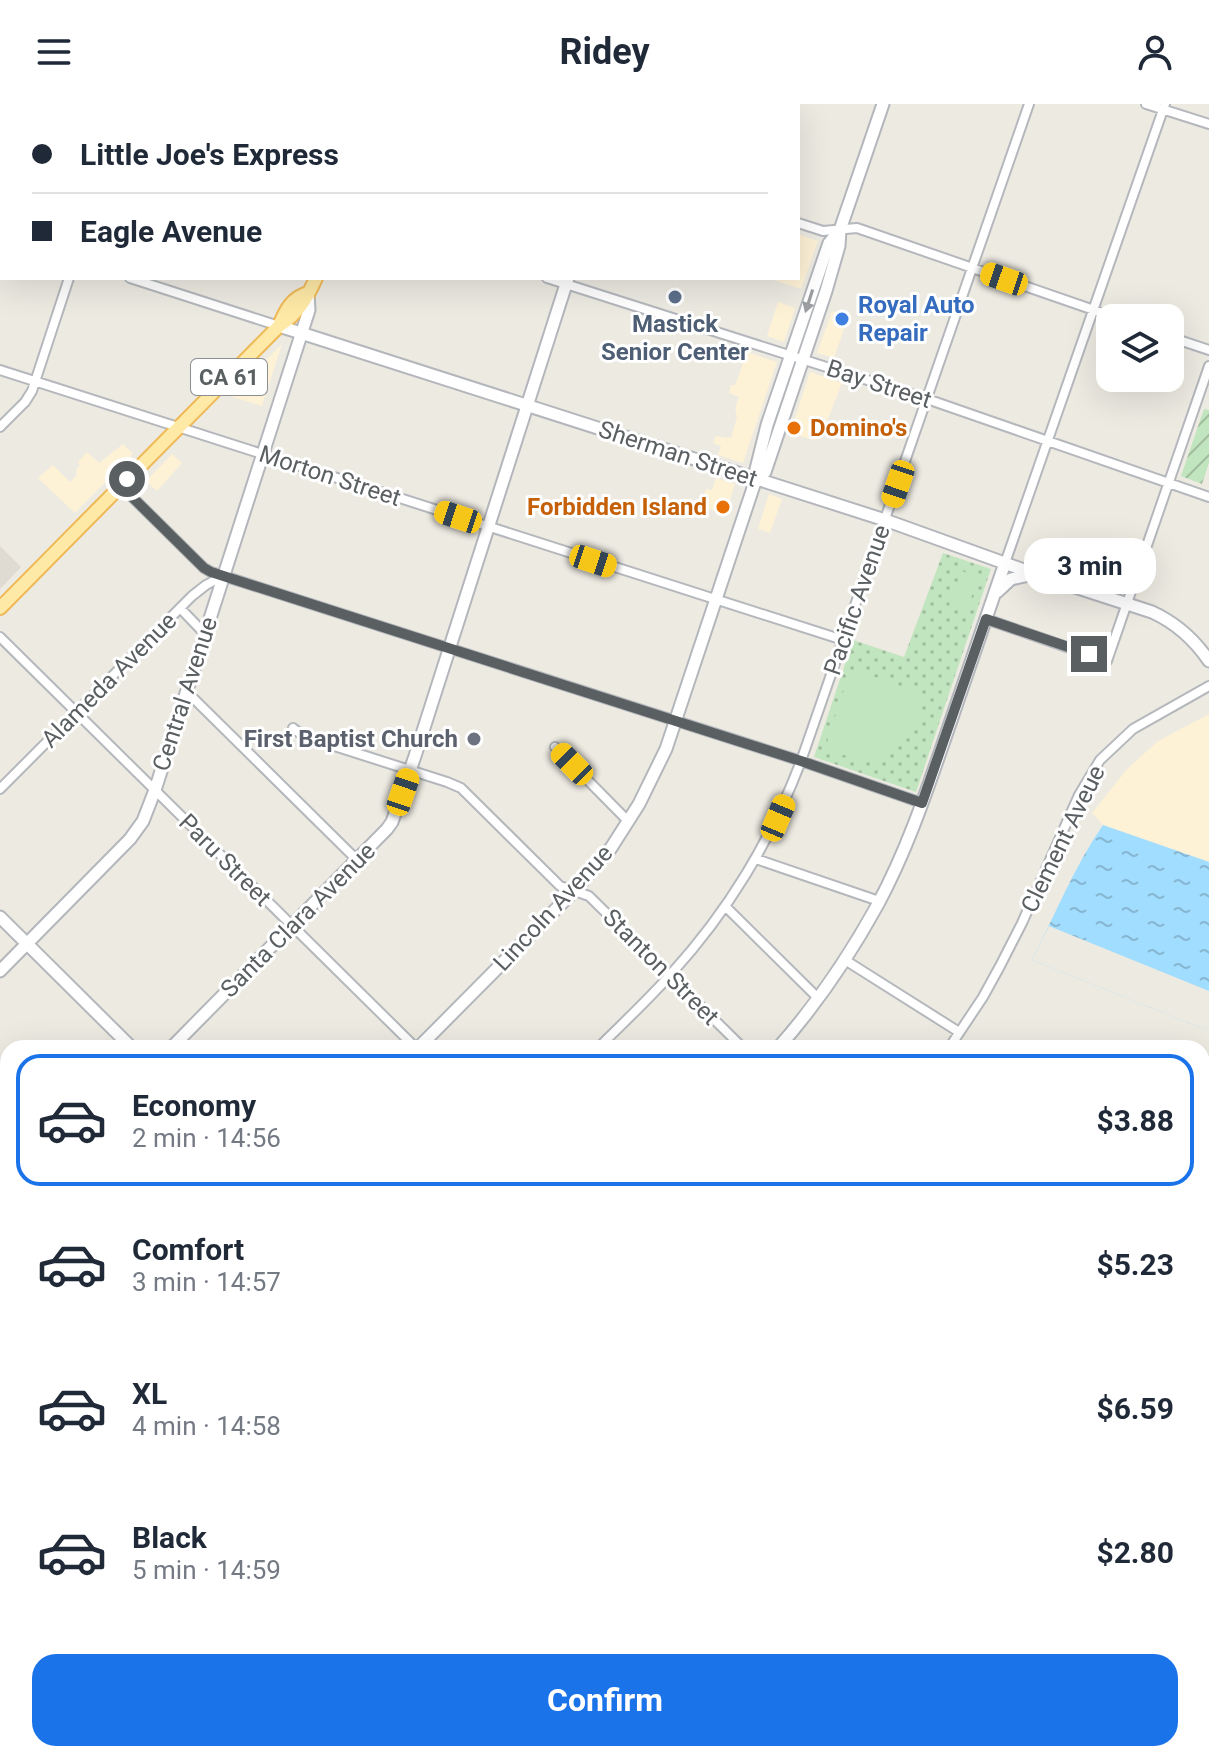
<!DOCTYPE html>
<meta charset="utf-8">
<style>
body{margin:0;font-family:Roboto,sans-serif;background:#f2f2f3;color:#1f2937;height:100vh;display:flex;flex-direction:column;font-size:30px;white-space:nowrap}
*{box-sizing:border-box;margin:0}
p{font-size:26px;color:#747a83}
.icon{flex:none;width:44px;height:44px;fill:none;stroke:currentColor;stroke-width:2;stroke-linecap:round;stroke-linejoin:round}
.map{position:relative;flex:1;overflow:hidden}
.details{position:absolute;left:0px;top:936px;width:1210px;height:722px;display:flex;flex-direction:column;background:#fff;border-radius:24px 24px 0 0;box-shadow:0 8px 32px #0002}
.details>*{flex:none}
.top-card{position:absolute;left:0px;top:0px;width:800px;height:176px;box-shadow:0 8px 32px #0002;display:grid;align-content:center;height:176px;padding:0 32px;background:#fff}
.buttons{position:absolute;left:1096px;top:200px;display:grid;gap:16px}
.buttons a{display:grid;place-items:center;width:88px;height:88px;border-radius:16px;background:#fff;box-shadow:0 8px 32px #0002;font-size:40px}
.end{position:absolute;width:36px;height:36px;margin:-18px;border:10px solid #5a5f62;background:#fff;box-shadow:0 0 0 4px #fff}
.from{border-radius:50%}
.bubble{position:absolute;height:56px;border-radius:24px;background:#fff;box-shadow:0 8px 32px #0002;font-size:26px;font-weight:700;line-height:56px;text-align:center}
.car{position:absolute;width:24px;height:48px;margin:-24px -12px;border-radius:10px;box-shadow:0 0 6px 2px #0007;background:linear-gradient(#f5c518 24%,#345 0 40%,#f5c518 0 76%,#345 0 86%,#f5c518 0)}
.top-card b{display:flex;align-items:center;gap:28px;height:76px;font-size:30px}
.top-card b+b{border-top:2px solid #e0e1e3}
.top-card i{width:20px;height:20px;background:#1f2937}
ul{padding:14px 0 0;list-style:none}
li{display:flex;align-items:center;gap:24px;height:132px;margin:0 16px 12px;padding:0 16px;border:4px solid transparent;border-radius:24px}
li div{flex:1}
li b{display:block;font-size:30px}
li em{font-style:normal;font-weight:700}
li.on{border-color:#1a73e8}
li>.icon{width:72px;height:72px;stroke-width:1.5}
.cta{display:flex;gap:16px;margin-top:auto;padding:16px 32px}
.cta a{flex:1;height:92px;border-radius:24px;background:#1a73e8;color:#fff;font-size:32px;font-weight:700;line-height:92px;text-align:center}
header{display:flex;justify-content:space-between;align-items:center;height:104px;padding:0 32px;background:#fff;font-size:36px;font-weight:700}
.map>svg:first-child{display:block}
.commercial{fill:#fdf1d6}
.education{fill:#dfdbd3}
.park{fill:url(#park-dots)}
.garden{fill:url(#garden-furrows)}
.pitch{fill:#c1e5be}
.water{fill:url(#water-ripples)}
.pier{fill:#edeae2}
.lines{fill:none;stroke-linecap:round;stroke-linejoin:round}
.street-casing{stroke:#b4b8bc;stroke-width:12}
.secondary-casing{stroke:#b3b7bc;stroke-width:15}
.primary-casing{stroke:#efb958;stroke-width:16}
.street{stroke:#fff;stroke-width:8}
.secondary{stroke:#fff;stroke-width:11}
.primary{stroke:#fee9a6;stroke-width:12}
.oneway{fill:#9c9fa1}
.route{stroke:#5a5f62;stroke-width:10}
.service-dot{fill:#5c6f8a;stroke:#fff;stroke-width:3}
.shop-dot{fill:#3f7fe0;stroke:#fff;stroke-width:3}
.food-dot{fill:#e8710a;stroke:#fff;stroke-width:3}
.worship-dot{fill:#6b7280;stroke:#fff;stroke-width:3}
.labels{text-anchor:middle;stroke-width:6;stroke-linejoin:round;paint-order:stroke}
.shield{fill:#fff;stroke:#8c8f91;stroke-width:2}
.shield-label{font-size:22px;font-weight:bold;fill:#5a5f62}
.shop-label{font-size:24px;font-weight:bold;fill:#366cbe;stroke:#fff;text-anchor:start}
.service-label{font-size:24px;font-weight:bold;fill:#4e5e75;stroke:#fff}
.street-label{font-size:24px;fill:#5a5f62;stroke:#fff}
.food-label{font-size:24px;font-weight:bold;fill:#c56008;stroke:#fff;text-anchor:start}
.worship-label{font-size:24px;font-weight:bold;fill:#5b616d;stroke:#fff;text-anchor:end}
</style>
<header><svg class="icon" aria-label="menu" viewBox="0 0 24 24"><path d="M4 6h16M4 12h16M4 18h16"/></svg>Ridey<svg class="icon" aria-label="person" viewBox="0 0 24 24"><circle cx="12" cy="8" r="4"/><path d="M4 21q1-7 8-7t8 7"/></svg></header>
<div class="map">
<svg width="1209" height="1657" viewBox="0 0 1209 1657">
<defs>
<pattern id="park-dots" width="8" height="8" patternUnits="userSpaceOnUse" patternTransform="scale(2)"><rect width="8" height="8" fill="#c1e5be"/><path d="M2 2h.1M6 6h.1" fill="none" stroke="#a0bd9e" stroke-width="1.8" stroke-linecap="round"/></pattern>
<pattern id="garden-furrows" width="10" height="10" patternUnits="userSpaceOnUse" patternTransform="scale(2)"><rect width="10" height="10" fill="#c1e5be"/><path d="M-1 1l2-2M0 10L10 0M9 11l2-2" fill="none" stroke="#a0bd9e"/></pattern>
<pattern id="water-ripples" width="26" height="14" patternUnits="userSpaceOnUse" patternTransform="scale(2)"><rect width="26" height="14" fill="#a1ddfe"/><path d="M2 4q2-2 4 0t4 0M15 11q2-2 4 0t4 0" fill="none" stroke="#86b6d1"/></pattern>
</defs>
<rect width="100%" height="100%" fill="#edeae2"/>
<path class="commercial" d="M798,130l20,7 -17,48 -27,-9 1,-2h23z
M778,198l17,6 -11,34 -17,-6z
M832,207l17,4 -15,43 -17,-5z
M282,240l-20,62 -32,-10z
M747,248l30,10 -34,101 -25,-8 3,-9 -8,-3 3,-7 15,2 6,-21 -2,-9 4,-11 -10,-4 2,-8h4z
M810,268l32,11 -22,56 -7,1 -23,-7z
M123,340l10,10 -58,59 -37,-35 15,-13 17,17 6,-6 1,-8 3,-2 -2,-4 9,-10 12,11z
M172,350l10,9 -25,28 -11,-10z
M716,374l19,6 -9,30 -26,-8 6,-17 6,1z
M769,390l13,5 -12,34 -12,-4z
M1209,610v148l-106,-37 -11,-12 35,-44 31,-28z"/>
<path class="education" d="M0,442l21,21 -21,22z"/>
<path class="park" d="M943,449l48,16 -75,223 -102,-35 39,-117 51,17z"/>
<path class="garden" d="M1204,305l5,1v53l-7,21 -21,-8z"/>
<path class="pitch" d="M962,467l17,6 -13,35 -17,-7z
M855,566l70,25c-5,25 -21,54 -48,63 -16,4 -36,-3 -50,-10l1,-11 22,-65z"/>
<path class="water" d="M1103,721l106,37v169l-177,-71c23,-45 42,-93 71,-135z
M1202,1172l7,7v478h-371l8,-7h356z"/>
<path class="pier" d="M1049,822l160,65v40l-177,-71z"/>
<g class="lines">
<defs>
<path id="street" d="M6,0l7,2
M423,0l6,2
M1146,0l63,20
M124,2l1,-2
M510,2v-2
M798,119l25,8 34,-3 260,90
M0,133h2
M130,174l149,48
M547,174l380,121 282,98
M1170,233l39,13
M0,266l843,270
M0,323l25,-25 7,-11 37,-113
M121,382l83,82 7,4 590,189 121,42
M1005,459l160,-459
M180,504l25,26
M986,515l121,42 102,-295
M0,533l416,411
M186,587l171,169
M293,624l10,8 144,46 14,6 99,98 29,10 154,152
M555,643l74,75
M0,685l192,-193 14,-11 17,-9
M756,755l123,42
M726,803l92,91
M845,856l114,72
M851,942l2,2
M598,944c25,-25 50,-48 73,-74 58,-64 99,-132 130,-213l228,-657
M949,944l34,-51 17,-31 22,-43 57,-128 21,-35 33,-31 76,-43
M0,1094l8,7
M0,1232l8,8
M0,1370l8,8
M0,1507l8,8
M0,1548l8,-8
M144,1650l7,7
M283,1650l7,7
M72,1657l7,-7
M251,1657l7,-7"/>
<path id="secondary" d="M624,2l1,-2
M279,222l606,194 150,54 117,38c24,11 42,27 57,49
M756,375l9,-7 61,-181 13,-45 1,-16 43,-126
M997,488l14,-13 23,-5
M0,813l132,131
M0,867l130,-132 13,-18 12,-31 154,-480 -1,-17
M171,944l216,-219 5,-7 23,-66 153,-478
M418,944l156,-157 37,-43 28,-44 27,-55 90,-270v-10l11,-44 62,-182 11,-13
M778,944c39,-44 72,-93 100,-144 28,-52 47,-108 66,-163 20,-60 41,-119 61,-178
M0,1117l8,-8
M0,1367l8,-9
M430,1657l7,-7"/>
<path id="primary" d="M374,2l1,-2
M279,222c6,-15 13,-29 29,-33
M0,504l279,-282c19,-12 28,-28 37,-48"/>
</defs>
<use href="#street" class="street-casing"/>
<use href="#secondary" class="secondary-casing"/>
<use href="#primary" class="primary-casing"/>
<use href="#street" class="street"/>
<use href="#secondary" class="secondary"/>
<use href="#primary" class="primary"/>
</g>
<defs><path id="oneway-solid" d="M-6-.8H1V-3.2L6.5 0L1 3.2V.8H-6Z" transform="scale(2)"/></defs>
<use class="oneway" href="#oneway-solid" transform="translate(809 197) rotate(108)"/>
<g class="lines">
<path class="route" d="M127,375l-6,7 83,82 7,4 590,189 121,42 64,-184 103,35"/>
</g>
<circle class="service-dot" cx="675" cy="193" r="8"/>
<circle class="shop-dot" cx="842" cy="215" r="8"/>
<g class="food-dot">
<circle cx="794" cy="324" r="8"/>
<circle cx="723" cy="403" r="8"/>
</g>
<circle class="worship-dot" cx="474" cy="635" r="8"/>
<g class="labels">
<rect class="shield" x="191" y="255" width="76" height="36" rx="6"/>
<g class="shield-label">
<text x="229" y="281">CA 61</text>
</g>
<g class="shop-label">
<text x="858" y="209">Royal Auto<tspan x="858" dy="28">Repair</tspan></text>
</g>
<g class="service-label">
<text x="675" y="228">Mastick<tspan x="675" dy="28">Senior Center</tspan></text>
</g>
<g class="street-label">
<text transform="translate(879 280) rotate(18)" y="8">Bay Street</text>
<text transform="translate(678 350) rotate(18)" y="8">Sherman Street</text>
<text transform="translate(330 372) rotate(18)" y="8">Morton Street</text>
<text transform="translate(857 496) rotate(-71)" y="8">Pacific Avenue</text>
<text transform="translate(109 576) rotate(-45)" y="8">Alameda Avenue</text>
<text transform="translate(185 590) rotate(-72)" y="8">Central Avenue</text>
<text transform="translate(1063 735) rotate(-64)" y="8">Clement Aveue</text>
<text transform="translate(225 756) rotate(45)" y="8">Paru Street</text>
<text transform="translate(553 804) rotate(-47)" y="8">Lincoln Avenue</text>
<text transform="translate(298 816) rotate(-45)" y="8">Santa Clara Avenue</text>
<text transform="translate(661 863) rotate(45)" y="8">Stanton Street</text>
</g>
<g class="food-label">
<text x="810" y="332">Domino's</text>
<text x="707" y="411" text-anchor="end">Forbidden Island</text>
</g>
<g class="worship-label">
<text x="458" y="643">First Baptist Church</text>
</g>
</g>
</svg>
<div class="buttons">
<a><svg class="icon" aria-label="layers" viewBox="0 0 24 24"><path d="M12 4l9 5-9 5-9-5zM3 14l9 5 9-5"/></svg></a>
</div>
<i class="end from" style="left:127px;top:375px"></i>
<i class="end" style="left:1089px;top:550px"></i>
<div class="bubble" style="left:1024px;top:434px;width:132px">3 min</div>
<i class="car" style="left:1004px;top:175px;rotate:289deg"></i>
<i class="car" style="left:898px;top:380px;rotate:199deg"></i>
<i class="car" style="left:458px;top:413px;rotate:288deg"></i>
<i class="car" style="left:593px;top:457px;rotate:108deg"></i>
<i class="car" style="left:572px;top:660px;rotate:315deg"></i>
<i class="car" style="left:403px;top:688px;rotate:19deg"></i>
<i class="car" style="left:778px;top:714px;rotate:23deg"></i>
<div class="top-card">
<b><i class="from"></i>Little Joe's Express</b>
<b><i></i>Eagle Avenue</b>
</div>
<section class="details">
<ul>
<li class="on"><svg class="icon" aria-label="car" viewBox="0 0 24 24"><path d="M5 17H2v-5l4-1 3-4h7l3 4 3 1v5h-3M9 17h6M6 11h13"/><circle cx="7" cy="17" r="2"/><circle cx="17" cy="17" r="2"/></svg><div><b>Economy</b><p>2 min · 14:56</p></div><em>$3.88</em></li>
<li><svg class="icon" aria-label="car" viewBox="0 0 24 24"><path d="M5 17H2v-5l4-1 3-4h7l3 4 3 1v5h-3M9 17h6M6 11h13"/><circle cx="7" cy="17" r="2"/><circle cx="17" cy="17" r="2"/></svg><div><b>Comfort</b><p>3 min · 14:57</p></div><em>$5.23</em></li>
<li><svg class="icon" aria-label="car" viewBox="0 0 24 24"><path d="M5 17H2v-5l4-1 3-4h7l3 4 3 1v5h-3M9 17h6M6 11h13"/><circle cx="7" cy="17" r="2"/><circle cx="17" cy="17" r="2"/></svg><div><b>XL</b><p>4 min · 14:58</p></div><em>$6.59</em></li>
<li><svg class="icon" aria-label="car" viewBox="0 0 24 24"><path d="M5 17H2v-5l4-1 3-4h7l3 4 3 1v5h-3M9 17h6M6 11h13"/><circle cx="7" cy="17" r="2"/><circle cx="17" cy="17" r="2"/></svg><div><b>Black</b><p>5 min · 14:59</p></div><em>$2.80</em></li>
</ul>
<div class="cta"><a>Confirm</a></div>
</section>
</div>
